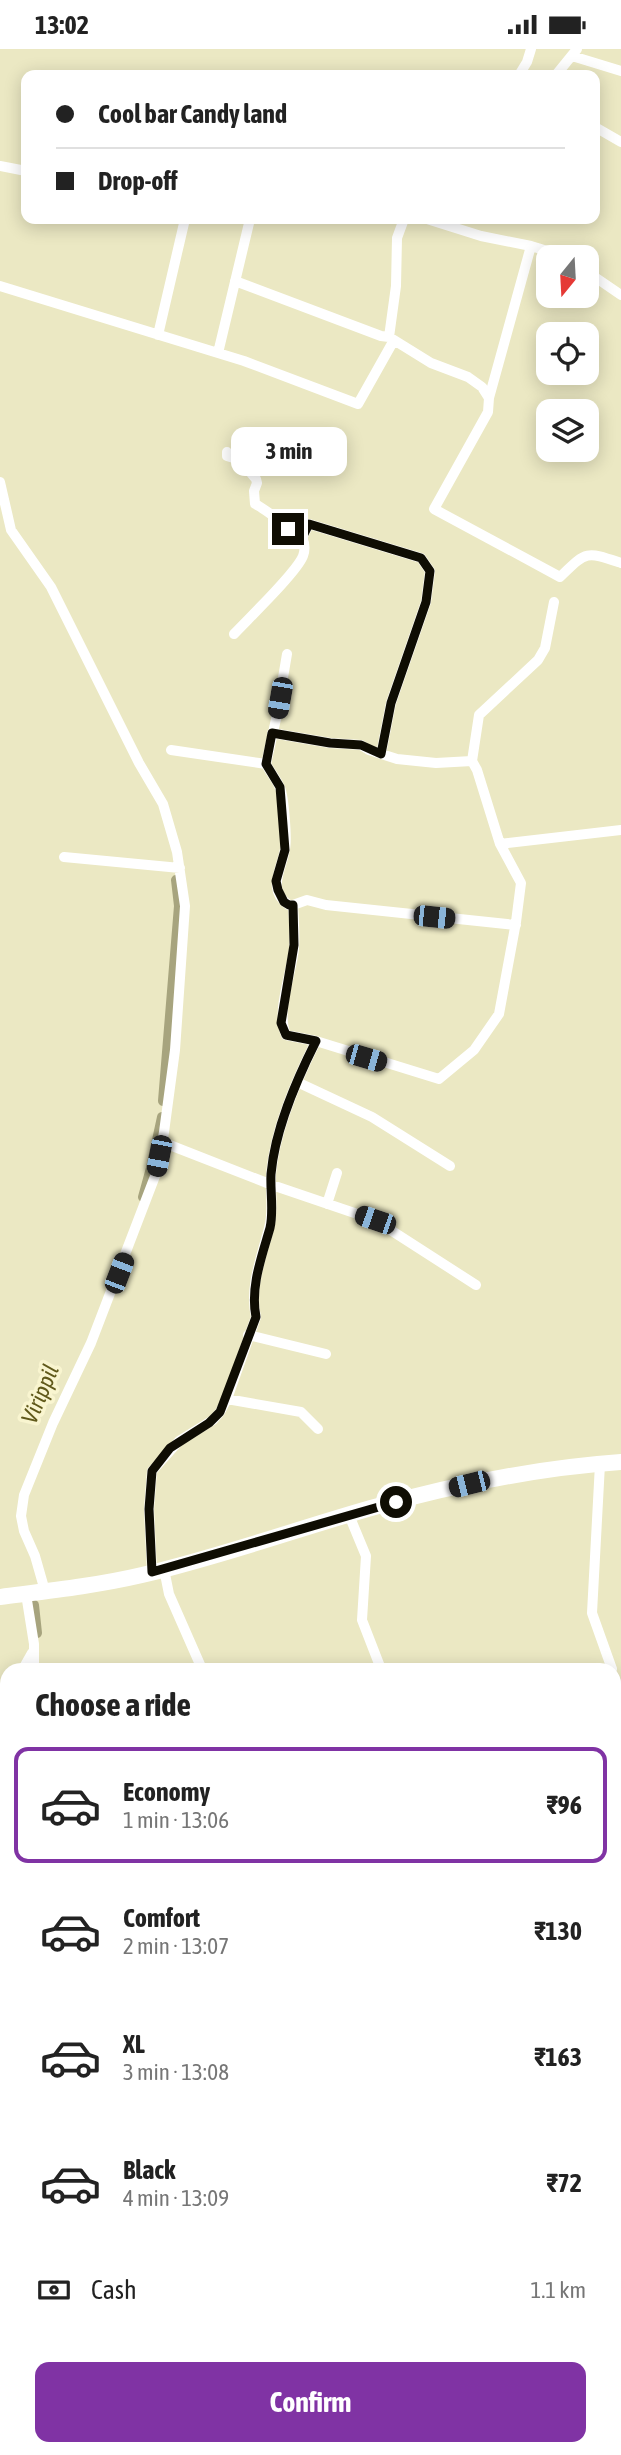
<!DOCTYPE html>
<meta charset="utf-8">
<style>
body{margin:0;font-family:"Asap Condensed",sans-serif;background:#f6f6f6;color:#222;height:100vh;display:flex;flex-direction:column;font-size:26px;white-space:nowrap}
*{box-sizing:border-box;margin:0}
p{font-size:23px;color:#767676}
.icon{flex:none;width:38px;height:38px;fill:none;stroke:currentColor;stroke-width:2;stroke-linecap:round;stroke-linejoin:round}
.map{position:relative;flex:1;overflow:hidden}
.side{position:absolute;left:0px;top:1614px;width:621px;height:793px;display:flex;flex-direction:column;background:#fff;border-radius:21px 21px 0 0;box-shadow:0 4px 18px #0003}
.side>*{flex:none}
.banner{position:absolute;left:21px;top:21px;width:579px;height:154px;border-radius:14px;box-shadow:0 4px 18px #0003;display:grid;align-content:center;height:154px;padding:0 35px;background:#fff}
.needle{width:46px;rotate:198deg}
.controls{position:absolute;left:536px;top:196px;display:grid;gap:14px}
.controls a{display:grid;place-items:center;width:63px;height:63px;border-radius:14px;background:#fff;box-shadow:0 4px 18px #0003;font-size:35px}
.end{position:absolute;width:32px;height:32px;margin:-16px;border:9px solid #0f0d03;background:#fff;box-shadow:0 0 0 4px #fff}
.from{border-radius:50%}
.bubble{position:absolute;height:49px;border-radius:14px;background:#fff;box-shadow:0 4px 18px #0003;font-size:23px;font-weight:700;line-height:49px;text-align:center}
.car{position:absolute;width:21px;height:42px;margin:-21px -10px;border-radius:9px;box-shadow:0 0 5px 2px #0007;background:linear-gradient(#222 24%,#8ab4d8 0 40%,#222 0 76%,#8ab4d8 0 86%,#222 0)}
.banner b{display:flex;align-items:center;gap:24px;height:66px;font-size:26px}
.banner b+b{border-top:2px solid #e0e0e0}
.banner i{width:18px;height:18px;background:#222}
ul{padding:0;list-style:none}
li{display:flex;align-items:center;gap:21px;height:116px;margin:0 14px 10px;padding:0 21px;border:4px solid transparent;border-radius:14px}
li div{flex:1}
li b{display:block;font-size:26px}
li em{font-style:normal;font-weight:700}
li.current{border-color:#8033a4}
li>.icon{width:63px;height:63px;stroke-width:1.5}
h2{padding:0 35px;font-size:32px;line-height:84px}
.pay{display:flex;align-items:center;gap:18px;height:77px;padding:0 35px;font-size:26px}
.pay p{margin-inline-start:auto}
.button{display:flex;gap:14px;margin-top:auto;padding:14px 35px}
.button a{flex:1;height:80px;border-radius:14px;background:#8033a4;color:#fff;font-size:28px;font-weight:700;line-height:80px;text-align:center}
.status{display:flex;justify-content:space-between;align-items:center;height:49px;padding:0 35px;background:#fff;direction:ltr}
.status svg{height:19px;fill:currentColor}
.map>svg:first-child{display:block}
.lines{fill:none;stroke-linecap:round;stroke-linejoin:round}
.canal{stroke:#a7a47e;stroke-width:10}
.river{stroke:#a7a47e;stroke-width:18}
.minor{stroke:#fff;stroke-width:10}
.highway{stroke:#fff;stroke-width:16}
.route{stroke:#0f0d03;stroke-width:9}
.labels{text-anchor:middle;stroke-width:7;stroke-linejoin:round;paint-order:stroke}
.water-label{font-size:23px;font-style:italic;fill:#60591a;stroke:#f9f5d0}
</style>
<div class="status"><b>13:02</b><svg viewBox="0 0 49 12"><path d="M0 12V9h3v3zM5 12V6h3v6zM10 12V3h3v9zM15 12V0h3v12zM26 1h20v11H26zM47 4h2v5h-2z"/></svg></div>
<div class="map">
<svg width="621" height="2406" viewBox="0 0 621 2406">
<rect width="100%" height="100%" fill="#ebe8c3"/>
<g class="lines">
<path class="canal" d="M163,1052l16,-195 -3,-26
M143,1148l8,-29 11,-51
M34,1556l3,28"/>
<path class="river" d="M0,1952l7,18
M0,2208l7,-19
M0,2278l7,14
M291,2399l3,7"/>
<path class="minor" d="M572,7l49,15
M519,26l8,-13 4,-13
M556,26l21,-26
M595,78l26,15
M0,117l26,5
M404,170l-7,19 -1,48 -7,51 42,26 37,14 14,10 7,11 -1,14 -54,97 126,68c27,-26 25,-26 61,-14
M427,170l54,17 50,10 36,11
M586,222l35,24
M235,232l146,55 8,1
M0,237l244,75 114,43 36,-64
M158,286l27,-116
M218,304l32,-134
M489,349l42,-152
M227,403v4l13,4 16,19 1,4 -3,8 1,13c7,3 45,31 48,36 2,4 2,11 0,16 -6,16 -54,62 -69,78
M0,433l11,48 40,57 88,176 24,41 14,48 8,54 -10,144 -11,82 -7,39 -66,172 -38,80 -29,72 -3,21 3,15 11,25 10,35
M302,489l7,-14 112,34 9,13 -4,31 -35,101 -10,51
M287,605l-11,65 -10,45c4,8 11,16 14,24 4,9 7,51 5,61 -3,20 -19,41 4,56h4
M272,684l58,10 31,2 8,5 28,9 39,4 36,-2
M171,701l95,14
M500,795l121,-14
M64,808l116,11
M316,992l123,38 35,-29 25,-36 17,-92 5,-39 -21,-39 -23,-74 -5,-9 7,-46 59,-55 7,-12 9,-46
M297,1033l75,35 78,49
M162,1093l110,43 103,35 101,65
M327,1155l10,-31
M248,1286l78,19
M227,1350l74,13 17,17
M600,1415l-8,149 20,56
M349,1466l17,41 -4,64 19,49
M164,1520l5,25 33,75
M152,1523l-3,-63 3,-38 27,-30 34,-21 7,-8 7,-13 29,-82c-7,-30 6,-61 13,-89 5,-17 1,-37 2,-54 4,-45 25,-93 45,-133l-30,-6c-10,-23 5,-60 8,-86 1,-15 0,-30 -1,-44l14,-5 19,5 190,20
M26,1545l8,50v25
M23,1620l9,-16
M614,1628l7,20
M0,1669l7,-19
M0,1791l7,-1
M0,2078l7,7
M614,2232l7,1
M483,2399l2,7
M445,2406l13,-7"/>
<path class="highway" d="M0,1548c47,-6 95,-11 142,-22 77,-18 152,-45 229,-67 82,-23 165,-40 250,-46"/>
</g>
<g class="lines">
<path class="route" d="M288,480l14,9 7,-14 112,34 9,13 -4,31 -35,101 -10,51 -20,-9 -31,-2 -58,-10 -6,31 14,23 5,63 -9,31 2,9 6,12 5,3h4l1,40 -13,78 5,12 30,6c-20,40 -41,88 -45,133 -1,17 3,37 -1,54 -8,28 -20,59 -14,89l-36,95 -11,11 -39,25 -18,23 -3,38 3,63 244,-70"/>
</g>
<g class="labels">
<g class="water-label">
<text transform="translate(40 1345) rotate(-67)" y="8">Virippil</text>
</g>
</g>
</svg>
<div class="controls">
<a><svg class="needle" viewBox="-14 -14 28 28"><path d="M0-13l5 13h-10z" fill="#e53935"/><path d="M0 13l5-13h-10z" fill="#767676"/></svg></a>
<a><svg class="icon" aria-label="locate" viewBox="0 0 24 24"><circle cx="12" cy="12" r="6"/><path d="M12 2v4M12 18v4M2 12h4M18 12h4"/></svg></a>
<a><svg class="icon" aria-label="layers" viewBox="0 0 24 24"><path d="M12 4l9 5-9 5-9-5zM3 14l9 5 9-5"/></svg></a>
</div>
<i class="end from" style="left:396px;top:1453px"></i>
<i class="end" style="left:288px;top:480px"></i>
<div class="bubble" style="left:231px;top:378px;width:116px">3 min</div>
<i class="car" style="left:280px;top:649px;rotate:190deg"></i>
<i class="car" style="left:434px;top:868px;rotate:96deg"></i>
<i class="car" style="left:366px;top:1009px;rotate:106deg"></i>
<i class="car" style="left:159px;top:1107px;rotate:191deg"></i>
<i class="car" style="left:375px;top:1171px;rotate:289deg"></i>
<i class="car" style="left:119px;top:1224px;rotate:21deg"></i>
<i class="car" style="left:469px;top:1435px;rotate:256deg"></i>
<div class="banner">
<b><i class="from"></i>Cool bar Candy land</b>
<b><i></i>Drop-off</b>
</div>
<section class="side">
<h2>Choose a ride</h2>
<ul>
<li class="current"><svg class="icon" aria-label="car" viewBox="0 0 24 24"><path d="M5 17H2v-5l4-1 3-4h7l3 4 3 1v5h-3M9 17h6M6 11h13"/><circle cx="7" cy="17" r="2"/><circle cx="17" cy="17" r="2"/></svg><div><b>Economy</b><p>1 min · 13:06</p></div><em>₹96</em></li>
<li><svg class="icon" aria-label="car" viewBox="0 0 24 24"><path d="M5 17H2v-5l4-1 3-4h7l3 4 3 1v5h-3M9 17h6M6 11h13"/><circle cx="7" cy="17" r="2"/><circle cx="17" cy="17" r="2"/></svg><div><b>Comfort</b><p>2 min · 13:07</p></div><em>₹130</em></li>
<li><svg class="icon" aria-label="car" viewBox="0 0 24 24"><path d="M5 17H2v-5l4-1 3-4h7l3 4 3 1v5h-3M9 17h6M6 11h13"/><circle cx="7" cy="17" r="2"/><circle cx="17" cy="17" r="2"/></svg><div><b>XL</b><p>3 min · 13:08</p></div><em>₹163</em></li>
<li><svg class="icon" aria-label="car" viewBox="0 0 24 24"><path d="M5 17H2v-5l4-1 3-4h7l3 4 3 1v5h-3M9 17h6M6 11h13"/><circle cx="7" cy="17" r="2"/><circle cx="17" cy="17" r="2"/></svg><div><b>Black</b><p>4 min · 13:09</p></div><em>₹72</em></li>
</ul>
<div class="pay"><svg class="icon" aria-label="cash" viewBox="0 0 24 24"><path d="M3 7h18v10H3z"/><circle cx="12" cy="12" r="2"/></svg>Cash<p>1.1 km</p></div>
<div class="button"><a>Confirm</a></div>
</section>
</div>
